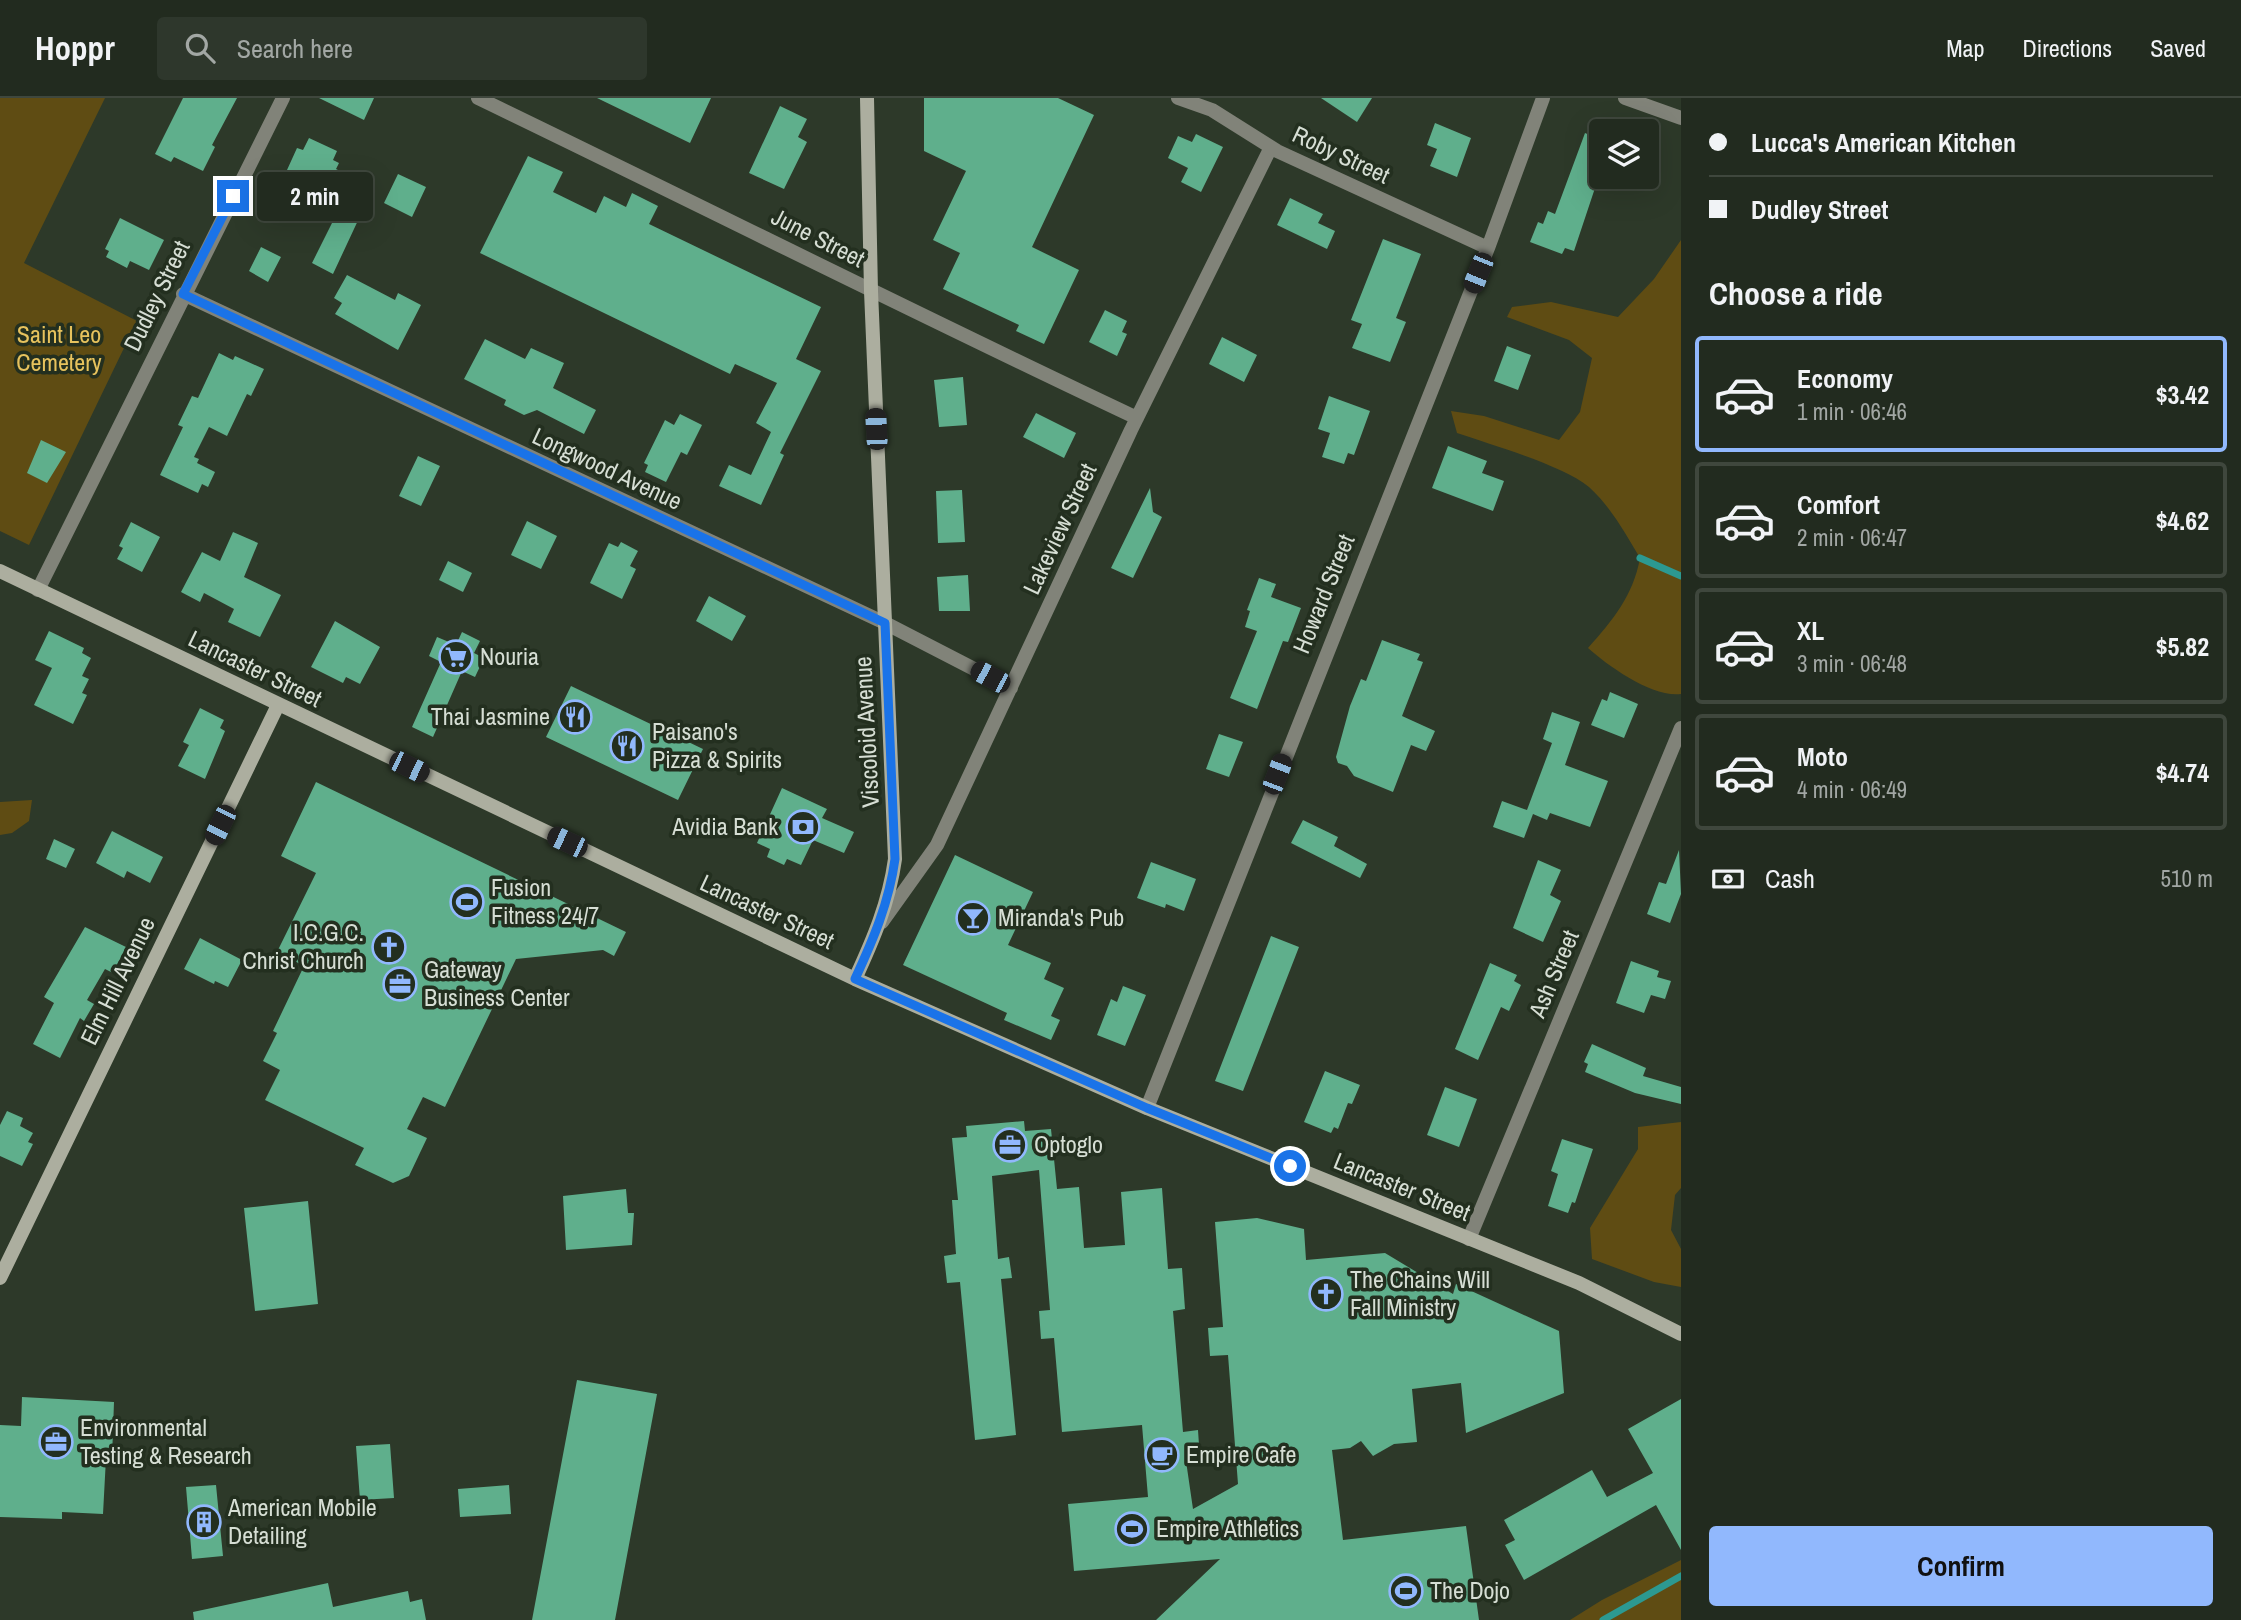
<!DOCTYPE html>
<meta charset="utf-8">
<style>
body{margin:0;font-family:"Archivo Narrow",sans-serif;background:#2e372c;color:#f1f3f6;height:100vh;display:flex;flex-direction:column;font-size:26px;white-space:nowrap}
*{box-sizing:border-box;margin:0}
p{font-size:23px;color:#a2a7a4}
.icon{flex:none;width:38px;height:38px;fill:none;stroke:currentColor;stroke-width:2;stroke-linecap:round;stroke-linejoin:round}
.map{position:relative;flex:1;overflow:hidden}
.drawer{display:flex;flex-direction:column;background:#222b1f;width:560px}
.drawer>*{flex:none}
.hud{display:grid;align-content:center;height:154px;padding:0 28px;background:#222b1f}
.buttons{position:absolute;left:1589px;top:21px;display:grid;gap:14px}
.buttons a{display:grid;place-items:center;width:70px;height:70px;border-radius:7px;background:#222b1f;box-shadow:0 7px 28px #0002,0 0 0 2px #3f473d;font-size:35px}
.end{position:absolute;width:32px;height:32px;margin:-16px;border:9px solid #1a73e8;background:#fff;box-shadow:0 0 0 4px #fff}
.from{border-radius:50%}
.bubble{position:absolute;height:49px;border-radius:7px;background:#222b1f;box-shadow:0 7px 28px #0002,0 0 0 2px #3f473d;font-size:23px;font-weight:800;line-height:49px;text-align:center}
.car{position:absolute;width:21px;height:42px;margin:-21px -10px;border-radius:9px;box-shadow:0 0 5px 2px #0007;background:linear-gradient(#222 24%,#8ab4d8 0 40%,#222 0 76%,#8ab4d8 0 86%,#222 0)}
.hud b{display:flex;align-items:center;gap:24px;height:66px;font-size:26px}
.hud b+b{border-top:2px solid #3f473d}
.hud i{width:18px;height:18px;background:#f1f3f6}
ul{padding:0;list-style:none}
li{display:flex;align-items:center;gap:21px;height:116px;margin:0 14px 10px;padding:0 14px;border:4px solid #3f473d;border-radius:7px}
li div{flex:1}
li b{display:block;font-size:26px}
li em{font-style:normal;font-weight:800}
li.active{border-color:#91b8fd}
li>.icon{width:63px;height:63px;stroke-width:1.5}
h2{padding:0 28px;font-size:32px;line-height:84px}
.pay{display:flex;align-items:center;gap:18px;height:77px;padding:0 28px;font-size:26px}
.pay p{margin-inline-start:auto}
.primary-button{display:flex;gap:14px;margin-top:auto;padding:14px 28px}
.primary-button a{flex:1;height:80px;border-radius:7px;background:#91b8fd;color:#111;font-size:28px;font-weight:800;line-height:80px;text-align:center}
header{display:flex;align-items:center;gap:42px;box-sizing:border-box;height:98px;padding:0 35px;background:#222b1f;border-bottom:2px solid #3f473d}
header strong{font-size:33px}
nav{display:flex;gap:38px;margin-inline-start:auto;font-size:24px}
.search{width:490px;height:63px;background:#2e372c;display:flex;align-items:center;gap:18px;box-sizing:border-box;padding:0 24px;border-radius:7px;color:#a2a7a4;font-size:26px}
main{display:flex;flex:1;min-height:0}
.map>svg:first-child{display:block}
.green{fill:#5f4c13}
.lines{fill:none;stroke-linecap:round;stroke-linejoin:round}
.stream{stroke:#2c9991;stroke-width:7}
.building{fill:#5faf8c}
.street{stroke:#818379;stroke-width:14}
.secondary{stroke:#acae9f;stroke-width:14}
.route{stroke:#1a73e8;stroke-width:9}
.labels{text-anchor:middle;stroke-width:7;stroke-linejoin:round;paint-order:stroke}
.street-label{font-size:24px;fill:#d6ded4;stroke:#232f1f}
.park-label{font-size:24px;fill:#e6c25d;stroke:#232f1f}
.poi-label{font-size:24px;fill:#d6ded4;stroke:#232f1f;text-anchor:start}
</style>
<header>
<strong>Hoppr</strong>
<div class="search"><svg class="icon" aria-label="search" viewBox="0 0 24 24"><circle cx="10" cy="10" r="6"/><path d="M15 15l6 6"/></svg>Search here</div>
<nav><a>Map</a><a>Directions</a><a>Saved</a></nav>
</header>
<main>
<div class="map">
<svg width="1681" height="1522" viewBox="0 0 1681 1522">
<rect width="100%" height="100%" fill="#2d3929"/>
<path class="green" d="M0,0h105l-81,165 113,58 -108,224 -29,-14z
M1681,142v454c-28,4 -73,-28 -93,-46 25,-28 45,-52 52,-90 -15,-25 -29,-51 -51,-71 -27,-22 -97,-42 -132,-54l-6,-22 33,5 75,24 21,-28 12,-54 -23,-18 -62,-23 5,-10 39,-5 67,15 36,-38z
M32,702l-3,21 -17,12 -12,2v-33z
M1681,1024v66l-6,7 -4,35 10,19v38l-27,-5 -62,-23 -2,-31 48,-79v-22z
M1681,1462v60h-111l32,-20z"/>
<g class="lines">
<path class="stream" d="M1640,460l41,18
M1603,1522l78,-44"/>
</g>
<path class="building" d="M183,0h54l-25,47 3,2 -12,24 -29,-14 -3,5 -16,-8z
M319,0h55l-10,22z
M597,0h114l-21,45z
M924,0h134l36,17 -62,132 47,23 -35,74 -28,-13 3,-6 -76,-36 17,-36 -27,-13 33,-69 -42,-20z
M1321,0h51l-15,24z
M780,8l27,13 -9,18 9,5 -23,47 -35,-16z
M1435,25l36,15 -14,39 -27,-11 7,-17 -10,-4z
M1585,35l16,7v30l-27,81 -9,-3 -3,6 -32,-12 8,-20 5,2 5,-13 7,3z
M1196,36l27,13 -22,45 -20,-10 7,-14 -20,-10 10,-22 14,6z
M309,40l28,13 -4,9 6,3 -3,6 6,3 -8,19 -47,-21 10,-22 6,2z
M528,58l35,16 -10,20 43,21 8,-17 22,11 6,-14 26,13 -9,18 172,83 -25,52 25,12 -41,82 4,2 -23,50 -42,-19 10,-21 22,10 20,-43 -15,-9 21,-40 -42,-19 -5,10 -250,-121z
M398,76l28,13 -14,30 -28,-14z
M1290,100l33,16 -5,9 17,8 -8,18 -50,-24z
M341,107l20,9 -28,60 -21,-11z
M120,120l44,22 -15,30 -19,-9 -3,7 -21,-11 3,-6 -4,-2z
M1383,141l38,15 -25,64 10,4 -16,40 -38,-14 10,-24 -11,-4z
M261,149l20,10 -13,25 -19,-11z
M347,177l48,25 3,-7 23,12 -23,45 -63,-36 7,-11 -8,-5z
M1105,212l22,11 -5,11 5,2 -10,22 -28,-14z
M1222,239l35,18 -13,27 -35,-18z
M485,241l40,20 6,-11 33,15 -11,25 43,22 -12,24 -47,-24 -13,5 -20,-10 2,-5 -42,-21z
M1507,248l24,9 -13,35 -24,-9z
M219,255l14,7 2,-4 29,13 -13,27 -4,-2 -20,42 -18,-9 -15,30 5,2 -2,4 18,9 -7,15 -6,-3 -4,9 -38,-18 23,-48 -5,-2 14,-29 6,2z
M963,279l4,48 -28,2 -5,-47z
M1329,298l41,15 -16,44 -6,-2 -4,11 -22,-7 8,-24 -12,-4z
M1036,315l40,20 -12,25 -41,-21z
M680,316l22,11 -15,30 -6,-3 -15,30 -21,-10 3,-7 -4,-2 21,-43 9,5z
M41,342l25,12 -19,31 -20,-10z
M1448,348l39,15 -5,12 22,8 -11,30 -61,-23z
M418,358l22,10 -19,40 -22,-10z
M1150,390l3,24 9,5 -29,61 -22,-10z
M962,392l3,52 -27,1 -2,-52z
M527,423l30,15 -16,33 -30,-14z
M131,424l29,15 -18,35 -25,-13 6,-11 -4,-2z
M233,434l25,11 -14,34 37,18 -21,42 -32,-15 6,-13 -30,-16 -4,9 -19,-10 21,-40 18,9z
M621,444l17,9 -8,15 6,3 -14,30 -32,-16 19,-40 9,4z
M448,463l24,12 -9,19 -24,-12z
M968,477l2,36h-31l-2,-34z
M1259,480l17,6 -5,13 30,11 -13,34 -5,-1 -26,68 -27,-11 27,-67 -12,-4 5,-16 -3,-1z
M709,498l37,20 -14,25 -36,-20z
M335,523l45,26 -20,37 -14,-7 -3,6 -32,-16z
M49,533l35,17 -2,5 9,5 -9,18 7,3 -7,14 5,2 -14,29 -39,-19 18,-37 -17,-8z
M462,534l18,9 -6,12 10,5 -9,19 -13,-6 -29,66 -21,-10 29,-65 -12,-6 8,-19 19,8z
M1382,542l38,14 -3,6 6,2 -21,54 33,15 -9,20 -15,-6 -18,47 -39,-16 -7,-10 -9,-3 -2,-6 14,-51 11,-27 5,2z
M571,588l132,63 -25,51 -132,-63z
M1610,594l28,12 -14,34 -33,-13 11,-26 5,2z
M200,610l24,12 -4,8 5,3 -20,48 -27,-13 11,-21 -6,-3z
M1552,614l28,10 -15,43 43,16 -18,46 -40,-14 -3,7 -14,-6 -9,24 -31,-11 9,-26 25,9 25,-67 -9,-4z
M1219,636l24,8 -14,35 -23,-8z
M316,684l310,150 -12,24 -11,-6 -87,9 -71,148 -22,-10 -16,32 20,9 -18,38 -16,7 -38,-18 9,-17 -99,-48 15,-30 -17,-9 14,-28 -4,-2 31,-65 -27,-14 39,-79 -35,-17z
M782,690l45,21 -5,9 32,14 -10,21 -31,-13 -12,25 -14,-6 -3,6 -17,-8 3,-8 -13,-6z
M1303,722l35,17 -4,9 33,18 -7,14 -69,-35z
M112,733l51,26 -13,26 -23,-12 -3,7 -28,-15z
M54,741l21,10 -9,19 -20,-9z
M1679,752l2,44 -11,29 -23,-9 12,-32 7,2z
M955,757l78,37 -25,53 43,18 -7,16 20,9 -13,28 9,4 -9,20 -47,-20 3,-7 -104,-48z
M1538,762l23,10 -11,25 11,6 -18,41 -30,-14z
M1151,764l45,17 -12,32 -18,-7 -1,4 -28,-10z
M85,829l41,20 -13,26 -8,-4 -18,31 7,4 -10,17 -4,-3 -20,40 -27,-14 21,-41 -10,-6z
M1271,838l28,11 -56,144 -28,-10z
M200,840l42,22 -14,27 -13,-6 -1,3 -30,-15z
M1631,863l28,10 -2,6 14,4 -6,18 -14,-4 -7,18 -28,-10z
M1490,865l27,12 -3,6 7,4 -12,26 -8,-4 -23,53 -23,-11z
M1123,888l23,9 -21,51 -28,-11 14,-36 6,3z
M1592,946l54,24 -3,8 38,11v17l-46,-11 -50,-21 3,-8 -4,-2z
M1325,973l35,14 -8,19 -4,-1 -10,26 -4,-2 -3,6 -27,-11z
M1445,989l32,12 -18,48 -32,-12z
M7,1013l16,7 -3,8 13,7 -5,9 5,2 -11,22 -22,-10v-31z
M1024,1023l1,10 26,-2 6,60 22,-2 5,61 41,-3 -4,-53 41,-4 6,81 14,-1 3,41 -12,2 10,121 15,-2 2,30 -14,1 7,48 45,-25 -10,-129 -18,1 -2,-28 15,-1 -8,-105 42,-4 47,11 2,31 79,-7 68,41 3,-10 103,47 5,62 -98,40 -5,-50 -49,6 5,53 -23,2 -21,12 -12,-15 -11,7 -18,2 11,90 123,-14 13,94h-323l64,-61 -146,12 -6,-67 80,-7 -6,-72 -80,7 -8,-94 -13,1 -2,-28 11,-1 -11,-140 -47,6 6,83 11,-2 3,21 -11,1 15,156 -41,5 -15,-158 -13,1 -3,-27 12,-2 -4,-54h6l-6,-62 15,-1 -1,-11z
M1562,1041l31,10 -18,54 -3,-1 -4,11 -20,-7 10,-32 -7,-3z
M626,1091l2,24h6l-2,32 -66,5 -3,-54z
M308,1103l10,103 -63,7 -11,-103z
M577,1282l80,14 -42,226h-83z
M22,1299l92,5 -2,56h-6l-3,56 -41,-2v7l-62,-2v-92l21,1z
M1681,1301v151l-25,-45 -132,75 -19,-35 10,-5 -11,-20 88,-50 15,27 46,-24 -25,-44z
M390,1346l4,54 -34,2 -4,-54z
M216,1387l7,71 -31,3 -6,-72z
M509,1387l2,29 -51,3 -2,-28z
M328,1485l5,24 75,-16 2,11 12,-3 4,21h-232l-1,-8z"/>
<g class="lines">
<path class="street" d="M478,0c220,106 438,216 659,320
M1178,0l34,12 65,41 211,97
M1625,0l56,20
M183,196l702,329 126,65
M38,492l245,-492
M882,824l55,-77 194,-415 140,-283
M1147,1010l341,-860 55,-150
M1469,1141l212,-511"/>
<path class="secondary" d="M0,473l855,408 292,129 432,175 102,51
M855,881c18,-39 34,-76 40,-120l-24,-568 -4,-193
M0,1180l278,-573"/>
</g>
<g class="lines">
<path class="route" d="M233,98l-50,98 702,329 10,236c-6,44 -22,81 -40,120l292,129 143,58"/>
</g>
<defs>
<symbol id="supermarket-ring" viewBox="-11 -11 22 22"><circle r="9.5" fill="#232f1f" stroke="#91b8fd" stroke-width="1.5"/><path d="M-6-5.5h2.5l.6 2H6L4.5 2H-2.5L-4.4-4H-6ZM-1.5 3.2a1.3 1.3 0 1 0 .1 0ZM3 3.2a1.3 1.3 0 1 0 .1 0Z" fill="#91b8fd"/></symbol>
<symbol id="restaurant-ring" viewBox="-11 -11 22 22"><circle r="9.5" fill="#232f1f" stroke="#91b8fd" stroke-width="1.5"/><path d="M-5-6h1v4h1v-4h1v4h1v-4h1v5L-1.5 .5V6h-2V.5L-5-1ZM5-6V6H3V1.5H1.5Q1.5-4 5-6Z" fill="#91b8fd"/></symbol>
<symbol id="bank-ring" viewBox="-11 -11 22 22"><circle r="9.5" fill="#232f1f" stroke="#91b8fd" stroke-width="1.5"/><path d="M-6-4H6V4H-6ZM0-2.3a2.3 2.3 0 1 0 0 4.6a2.3 2.3 0 1 0 0-4.6Z" fill="#91b8fd"/></symbol>
<symbol id="stadium-ring" viewBox="-11 -11 22 22"><circle r="9.5" fill="#232f1f" stroke="#91b8fd" stroke-width="1.5"/><path d="M0-5a6.5 5 0 1 0 0 10a6.5 5 0 1 0 0-10ZM-3.5-1.8h7v3.6h-7Z" fill="#91b8fd"/></symbol>
<symbol id="bar-ring" viewBox="-11 -11 22 22"><circle r="9.5" fill="#232f1f" stroke="#91b8fd" stroke-width="1.5"/><path d="M-6-5H6L.8 .8V4.5H3.5V6h-7V4.5H-.8V.8Z" fill="#91b8fd"/></symbol>
<symbol id="church-ring" viewBox="-11 -11 22 22"><circle r="9.5" fill="#232f1f" stroke="#91b8fd" stroke-width="1.5"/><path d="M-1.2-6h2.4v3.5h3.3v2.4h-3.3V6h-2.4V-.1h-3.3v-2.4h3.3Z" fill="#91b8fd"/></symbol>
<symbol id="office-ring" viewBox="-11 -11 22 22"><circle r="9.5" fill="#232f1f" stroke="#91b8fd" stroke-width="1.5"/><path d="M-6-3h4V-5.5h4V-3h4V5H-6ZM-1-4.5V-3h2v-1.5ZM-6 0V1H6V0Z" fill="#91b8fd"/></symbol>
<symbol id="cafe-ring" viewBox="-11 -11 22 22"><circle r="9.5" fill="#232f1f" stroke="#91b8fd" stroke-width="1.5"/><path d="M-5.5-4.5H6V0H3Q3 3.5 0 3.5H-2.5Q-5.5 3.5-5.5 0ZM3-3.2v2h1.7v-2ZM-6 4.5H4V6H-6Z" fill="#91b8fd"/></symbol>
<symbol id="building-ring" viewBox="-11 -11 22 22"><circle r="9.5" fill="#232f1f" stroke="#91b8fd" stroke-width="1.5"/><path d="M-4-6H4V6H1V3H-1V6H-4ZM-2.5-4.3h1.7v1.8h-1.7ZM.8-4.3h1.7v1.8H.8ZM-2.5-1h1.7V.8h-1.7ZM.8-1h1.7V.8H.8Z" fill="#91b8fd"/></symbol>
</defs>
<g fill-rule="evenodd">
<use href="#supermarket-ring" x="437" y="540" width="38" height="38"/>
<use href="#restaurant-ring" x="556" y="600" width="38" height="38"/>
<use href="#restaurant-ring" x="608" y="629" width="38" height="38"/>
<use href="#bank-ring" x="784" y="710" width="38" height="38"/>
<use href="#stadium-ring" x="448" y="785" width="38" height="38"/>
<use href="#bar-ring" x="954" y="801" width="38" height="38"/>
<use href="#church-ring" x="370" y="830" width="38" height="38"/>
<use href="#office-ring" x="381" y="867" width="38" height="38"/>
<use href="#office-ring" x="991" y="1028" width="38" height="38"/>
<use href="#church-ring" x="1307" y="1177" width="38" height="38"/>
<use href="#office-ring" x="37" y="1325" width="38" height="38"/>
<use href="#cafe-ring" x="1143" y="1338" width="38" height="38"/>
<use href="#building-ring" x="185" y="1405" width="38" height="38"/>
<use href="#stadium-ring" x="1113" y="1412" width="38" height="38"/>
<use href="#stadium-ring" x="1387" y="1474" width="38" height="38"/>
</g>
<g class="labels">
<g class="street-label">
<text transform="translate(1341 57) rotate(25)" y="8">Roby Street</text>
<text transform="translate(818 140) rotate(27)" y="8">June Street</text>
<text transform="translate(157 198) rotate(-64)" y="8">Dudley Street</text>
<text transform="translate(607 371) rotate(25)" y="8">Longwood Avenue</text>
<text transform="translate(1060 431) rotate(-65)" y="8">Lakeview Street</text>
<text transform="translate(1324 496) rotate(-68)" y="8">Howard Street</text>
<text transform="translate(255 571) rotate(26)" y="8">Lancaster Street</text>
<text transform="translate(867 634) rotate(-93)" y="8">Viscoloid Avenue</text>
<text transform="translate(767 814) rotate(25)" y="8">Lancaster Street</text>
<text transform="translate(1554 876) rotate(-67)" y="8">Ash Street</text>
<text transform="translate(118 883) rotate(-64)" y="8">Elm Hill Avenue</text>
<text transform="translate(1402 1089) rotate(22)" y="8">Lancaster Street</text>
</g>
<g class="park-label">
<text x="59" y="245">Saint Leo<tspan x="59" dy="28">Cemetery</tspan></text>
</g>
<g class="poi-label">
<text x="480" y="567">Nouria</text>
<text x="550" y="627" text-anchor="end">Thai Jasmine</text>
<text x="652" y="642">Paisano's<tspan x="652" dy="28">Pizza &amp; Spirits</tspan></text>
<text x="778" y="737" text-anchor="end">Avidia Bank</text>
<text x="491" y="798">Fusion<tspan x="491" dy="28">Fitness 24/7</tspan></text>
<text x="998" y="828">Miranda's Pub</text>
<text x="364" y="843" text-anchor="end">I.C.G.C.<tspan x="364" dy="28">Christ Church</tspan></text>
<text x="424" y="880">Gateway<tspan x="424" dy="28">Business Center</tspan></text>
<text x="1034" y="1055">Optoglo</text>
<text x="1350" y="1190">The Chains Will<tspan x="1350" dy="28">Fall Ministry</tspan></text>
<text x="80" y="1338">Environmental<tspan x="80" dy="28">Testing &amp; Research</tspan></text>
<text x="1186" y="1365">Empire Cafe</text>
<text x="228" y="1418">American Mobile<tspan x="228" dy="28">Detailing</tspan></text>
<text x="1156" y="1439">Empire Athletics</text>
<text x="1430" y="1501">The Dojo</text>
</g>
</g>
</svg>
<div class="buttons">
<a><svg class="icon" aria-label="layers" viewBox="0 0 24 24"><path d="M12 4l9 5-9 5-9-5zM3 14l9 5 9-5"/></svg></a>
</div>
<i class="end from" style="left:1290px;top:1068px"></i>
<i class="end" style="left:233px;top:98px"></i>
<div class="bubble" style="left:257px;top:74px;width:116px">2 min</div>
<i class="car" style="left:1478px;top:175px;rotate:202deg"></i>
<i class="car" style="left:876px;top:331px;rotate:357deg"></i>
<i class="car" style="left:990px;top:579px;rotate:298deg"></i>
<i class="car" style="left:409px;top:669px;rotate:116deg"></i>
<i class="car" style="left:1277px;top:676px;rotate:21deg"></i>
<i class="car" style="left:220px;top:727px;rotate:206deg"></i>
<i class="car" style="left:567px;top:744px;rotate:295deg"></i>
</div>
<section class="drawer">
<div class="hud">
<b><i class="from"></i>Lucca's American Kitchen</b>
<b><i></i>Dudley Street</b>
</div>
<h2>Choose a ride</h2>
<ul>
<li class="active"><svg class="icon" aria-label="car" viewBox="0 0 24 24"><path d="M5 17H2v-5l4-1 3-4h7l3 4 3 1v5h-3M9 17h6M6 11h13"/><circle cx="7" cy="17" r="2"/><circle cx="17" cy="17" r="2"/></svg><div><b>Economy</b><p>1 min · 06:46</p></div><em>$3.42</em></li>
<li><svg class="icon" aria-label="car" viewBox="0 0 24 24"><path d="M5 17H2v-5l4-1 3-4h7l3 4 3 1v5h-3M9 17h6M6 11h13"/><circle cx="7" cy="17" r="2"/><circle cx="17" cy="17" r="2"/></svg><div><b>Comfort</b><p>2 min · 06:47</p></div><em>$4.62</em></li>
<li><svg class="icon" aria-label="car" viewBox="0 0 24 24"><path d="M5 17H2v-5l4-1 3-4h7l3 4 3 1v5h-3M9 17h6M6 11h13"/><circle cx="7" cy="17" r="2"/><circle cx="17" cy="17" r="2"/></svg><div><b>XL</b><p>3 min · 06:48</p></div><em>$5.82</em></li>
<li><svg class="icon" aria-label="car" viewBox="0 0 24 24"><path d="M5 17H2v-5l4-1 3-4h7l3 4 3 1v5h-3M9 17h6M6 11h13"/><circle cx="7" cy="17" r="2"/><circle cx="17" cy="17" r="2"/></svg><div><b>Moto</b><p>4 min · 06:49</p></div><em>$4.74</em></li>
</ul>
<div class="pay"><svg class="icon" aria-label="cash" viewBox="0 0 24 24"><path d="M3 7h18v10H3z"/><circle cx="12" cy="12" r="2"/></svg>Cash<p>510 m</p></div>
<div class="primary-button"><a>Confirm</a></div>
</section>
</main>
